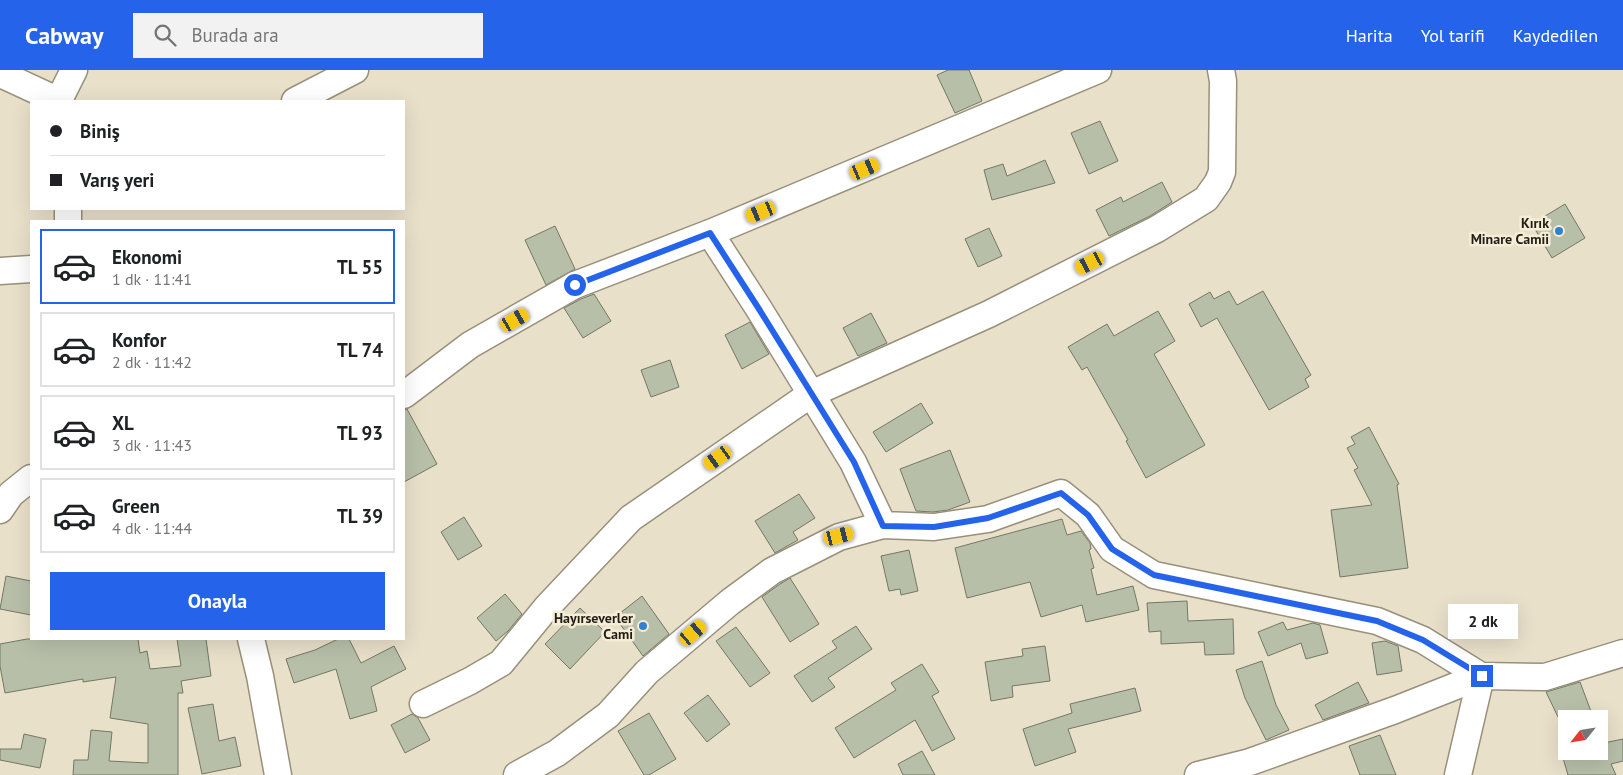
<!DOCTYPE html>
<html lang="tr">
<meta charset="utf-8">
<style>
body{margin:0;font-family:"PT Sans",sans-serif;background:#f2f2f2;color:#202124;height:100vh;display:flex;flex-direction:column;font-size:19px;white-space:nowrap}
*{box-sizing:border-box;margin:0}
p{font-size:16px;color:#757577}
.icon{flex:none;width:28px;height:28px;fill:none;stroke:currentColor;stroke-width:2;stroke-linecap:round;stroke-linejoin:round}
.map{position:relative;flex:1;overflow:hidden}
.details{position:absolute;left:30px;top:150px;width:375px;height:420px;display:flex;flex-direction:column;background:#fff;border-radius:0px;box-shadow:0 5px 20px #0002}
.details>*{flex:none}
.hud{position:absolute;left:30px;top:30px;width:375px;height:110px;border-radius:0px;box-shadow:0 5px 20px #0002;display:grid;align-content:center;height:110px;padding:0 20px;background:#fff}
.needle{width:32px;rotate:240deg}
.controls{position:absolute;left:1558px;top:640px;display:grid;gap:10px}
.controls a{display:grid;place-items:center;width:50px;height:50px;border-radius:0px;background:#fff;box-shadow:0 5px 20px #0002;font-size:25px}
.end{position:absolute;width:22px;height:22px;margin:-11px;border:6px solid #2563eb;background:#fff;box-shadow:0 0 0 2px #fff}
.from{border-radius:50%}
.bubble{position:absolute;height:35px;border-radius:0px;background:#fff;box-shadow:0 5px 20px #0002;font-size:16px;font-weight:800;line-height:35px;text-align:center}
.car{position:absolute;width:15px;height:30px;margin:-15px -8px;border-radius:6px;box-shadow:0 0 4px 1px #0007;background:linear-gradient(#f5c518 24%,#345 0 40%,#f5c518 0 76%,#345 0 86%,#f5c518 0)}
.hud b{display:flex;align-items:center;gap:18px;height:48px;font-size:19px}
.hud b+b{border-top:1px solid #e0e0e0}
.hud i{width:12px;height:12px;background:#202124}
ul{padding:9px 0 0;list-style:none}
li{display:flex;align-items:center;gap:15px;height:75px;margin:0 10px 8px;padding:0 10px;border:2px solid #e0e0e0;border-radius:0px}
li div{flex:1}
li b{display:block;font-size:19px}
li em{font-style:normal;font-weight:800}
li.on{border-color:#2563eb}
li>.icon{width:45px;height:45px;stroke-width:1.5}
.action{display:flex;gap:10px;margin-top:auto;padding:10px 20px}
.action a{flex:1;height:58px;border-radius:0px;background:#2563eb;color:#fff;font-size:20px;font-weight:800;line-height:58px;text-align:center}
header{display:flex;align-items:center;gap:30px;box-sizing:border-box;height:70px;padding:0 25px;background:#2563eb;color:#fff}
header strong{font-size:24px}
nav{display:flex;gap:28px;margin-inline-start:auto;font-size:18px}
.search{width:350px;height:45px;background:#f2f2f2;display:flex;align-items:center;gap:12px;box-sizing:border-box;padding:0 18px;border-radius:0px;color:#757577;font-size:19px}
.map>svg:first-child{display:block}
.building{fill:#b8bfa9;stroke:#727864}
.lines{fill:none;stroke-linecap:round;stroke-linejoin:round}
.minor-casing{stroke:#98907b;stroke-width:29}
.minor{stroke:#fff;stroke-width:26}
.route{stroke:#2563eb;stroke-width:6}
.poi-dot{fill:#3082d1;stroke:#f6edd7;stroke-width:2}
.labels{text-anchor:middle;stroke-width:5;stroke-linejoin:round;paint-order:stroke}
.poi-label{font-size:14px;font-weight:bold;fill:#211e16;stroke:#f6edd7;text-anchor:end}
</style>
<header>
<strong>Cabway</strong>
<div class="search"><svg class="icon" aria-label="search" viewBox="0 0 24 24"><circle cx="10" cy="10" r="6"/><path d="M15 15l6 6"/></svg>Burada ara</div>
<nav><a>Harita</a><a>Yol tarifi</a><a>Kaydedilen</a></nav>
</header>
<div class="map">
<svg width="1623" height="705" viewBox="0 0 1623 705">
<rect width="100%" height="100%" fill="#e9e0ca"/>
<path class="building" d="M948,0h21l13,31 -27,12 -18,-38z
M1100,51l18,40 -29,13 -18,-41z
M1045,90l10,23 -63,17 -8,-30 19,-6 4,12z
M1162,112l10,20 -22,14 -41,20 -13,-26 25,-13 2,5z
M1565,134l20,34 -33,20 -20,-34z
M555,156l20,43 -29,16 -21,-45z
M989,158l13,28 -24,11 -13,-28z
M1229,221l8,14 26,-14 48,84 -6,4 4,8 -40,23 -52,-92 -16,9 -12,-23 21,-12 4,7z
M594,224l17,27 -28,17 -19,-30 17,-9z
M1158,241l17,30 -21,13 51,91 -59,33 -20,-37 2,-1 -41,-73 -5,3 -14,-23 39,-23 7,12z
M871,243l16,30 -29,13 -15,-28z
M750,252l19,32 -27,15 -17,-34z
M670,290l9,27 -28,10 -10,-27z
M921,333l12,20 -47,29 -13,-20z
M407,339l30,55 -33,18v-72z
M1369,357l30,57 -2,1 11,83 -68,9 -9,-67 41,-5 -18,-35 4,-2 -11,-20 8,-4 -4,-7z
M950,380l20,52 -22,8 -15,2 -17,-1 -16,-42z
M799,424l16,24 -22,14 5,8 -23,13 -20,-32z
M464,447l18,29 -24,14 -17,-28z
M1062,449l5,16 14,-4 9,12 1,6 -2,1 5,18 -3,1 6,26 36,-9 6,24 -53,12 -4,-17 -41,12 -11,-35 -63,16 -12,-50z
M909,480l9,41 -17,4 -1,-6 -11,2 -8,-35z
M6,506l25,5v34l-31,-6z
M790,508l29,46 -29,18 -28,-45 18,-13z
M505,524l17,20 -14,17 -12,10 -19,-23z
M642,526l27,38 -26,22 -28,-39z
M1187,531l1,20 45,-2 1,35 -29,1 -1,-13 -43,2v-13l-12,1 -2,-29z
M580,538l25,24 -35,37 -25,-25z
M1283,552l4,8 26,-7 7,2 8,28 -22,6 -5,-16 -33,13 -10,-24z
M856,556l16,23 -44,29 7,9 -23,15 -18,-26 43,-28 -5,-7z
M736,557l34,46 -20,14 -34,-46z
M27,569h111l2,14 7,-2 3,18 31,-3 -4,-27h29l5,37 -30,5 2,12h-5v82h-105l1,-15h14l3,-30 21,2 -3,29 39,2v-39l-38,-6 6,-41 -33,5v-3l-78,14 -5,-27v-22z
M338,569h11l12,24 33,-17 12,23 -35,18 6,24 -27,8 -14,-50 -42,14 -8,-24 29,-9z
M1385,571l13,5 4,25 -25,4 -5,-32z
M1045,576l5,35 -38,5 1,11 -22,4 -6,-39 38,-6 -1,-7z
M1262,591l14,44 13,25 -23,10 -21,-42 -9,-28z
M922,594l17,28 -7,4 23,43 -23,12 -17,-31 -61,38 -19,-30 61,-38 -5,-7z
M1358,612l11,21 -46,17 -8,-15z
M1580,612l12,32 -14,5h-19l-13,-27z
M1135,618l6,23 -73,18 8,23 -41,14 -12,-37 49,-16 -2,-9z
M708,625l22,29 -23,18 -23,-29z
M213,634l6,37 16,-4 6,29 -39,8 -14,-66z
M649,643l27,46 -27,16h-5l-26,-44z
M412,644l6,4 12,22 -25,13 -14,-28z
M24,664l22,5 -6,29 -40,-8v-11h21z
M1380,665l16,40h-36l-11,-29z
M1623,669v22l-12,3 5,11h-48l-7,-24h38v-7z
M922,681l13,24h-32l-5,-11z"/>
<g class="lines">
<defs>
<path id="minor" d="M0,5l5,1 54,25
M59,30l15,-30
M295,31l60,-31
M68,139v12
M710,163l49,76 94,153 30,63
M0,201l31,-2
M404,325l66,-50 105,-60 135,-52 388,-163
M0,440l11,-16 20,-16
M251,569l9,37 18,99
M423,634l47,-23 31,-18 46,-56 84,-89 180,-124 178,-80 168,-85 49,-30 12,-17 4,-10 1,-91 -2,-11
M517,705l40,-22 51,-38 39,-43 83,-70 42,-31 67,-34 44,-12 51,2 54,-8 73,-26 27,22 24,34 42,26 223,46 46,19 58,36
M1198,705l52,-13 145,-52 86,-34 64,1 78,-24
M1458,705l23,-99"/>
</defs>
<use href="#minor" class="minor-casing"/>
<use href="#minor" class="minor"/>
</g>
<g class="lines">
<path class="route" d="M575,215l135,-52 49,76 95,153 29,64 51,1 54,-9 73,-25 27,22 24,34 42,26 223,46 46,19 59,36"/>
</g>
<g class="poi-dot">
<circle cx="1559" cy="161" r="5"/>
<circle cx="643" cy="556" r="5"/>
</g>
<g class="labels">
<g class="poi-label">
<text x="1549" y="158">Kırık<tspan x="1549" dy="16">Minare Camii</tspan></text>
<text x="633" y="553">Hayırseverler<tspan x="633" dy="16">Cami</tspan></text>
</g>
</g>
</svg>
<div class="controls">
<a><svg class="needle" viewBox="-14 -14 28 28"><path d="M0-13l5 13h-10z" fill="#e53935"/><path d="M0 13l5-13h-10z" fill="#757577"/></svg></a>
</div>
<i class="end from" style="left:575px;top:215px"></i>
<i class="end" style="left:1482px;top:606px"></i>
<div class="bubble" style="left:1448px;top:534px;width:70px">2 dk</div>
<i class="car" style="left:865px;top:99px;rotate:67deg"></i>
<i class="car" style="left:761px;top:142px;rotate:248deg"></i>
<i class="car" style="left:1090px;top:193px;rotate:243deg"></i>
<i class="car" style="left:515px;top:250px;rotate:60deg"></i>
<i class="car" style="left:718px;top:388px;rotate:235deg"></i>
<i class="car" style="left:839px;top:466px;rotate:76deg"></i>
<i class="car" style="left:693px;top:563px;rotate:50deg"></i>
<div class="hud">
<b><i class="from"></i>Biniş</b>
<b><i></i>Varış yeri</b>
</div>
<section class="details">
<ul>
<li class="on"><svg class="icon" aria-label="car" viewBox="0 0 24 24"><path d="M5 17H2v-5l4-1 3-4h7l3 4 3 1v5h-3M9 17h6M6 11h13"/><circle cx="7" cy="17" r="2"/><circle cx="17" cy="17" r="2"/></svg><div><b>Ekonomi</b><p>1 dk · 11:41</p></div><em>TL 55</em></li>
<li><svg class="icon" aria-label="car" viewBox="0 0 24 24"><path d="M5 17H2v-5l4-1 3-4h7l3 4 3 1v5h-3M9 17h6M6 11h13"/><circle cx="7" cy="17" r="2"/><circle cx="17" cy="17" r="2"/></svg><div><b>Konfor</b><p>2 dk · 11:42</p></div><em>TL 74</em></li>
<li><svg class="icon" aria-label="car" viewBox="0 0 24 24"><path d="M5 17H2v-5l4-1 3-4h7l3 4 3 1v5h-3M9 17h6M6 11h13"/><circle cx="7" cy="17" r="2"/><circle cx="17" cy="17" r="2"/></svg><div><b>XL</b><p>3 dk · 11:43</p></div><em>TL 93</em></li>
<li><svg class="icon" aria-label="car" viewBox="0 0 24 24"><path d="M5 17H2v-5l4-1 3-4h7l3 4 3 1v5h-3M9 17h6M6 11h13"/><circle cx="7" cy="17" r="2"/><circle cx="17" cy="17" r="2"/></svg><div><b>Green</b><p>4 dk · 11:44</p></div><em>TL 39</em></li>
</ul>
<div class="action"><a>Onayla</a></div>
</section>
</div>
